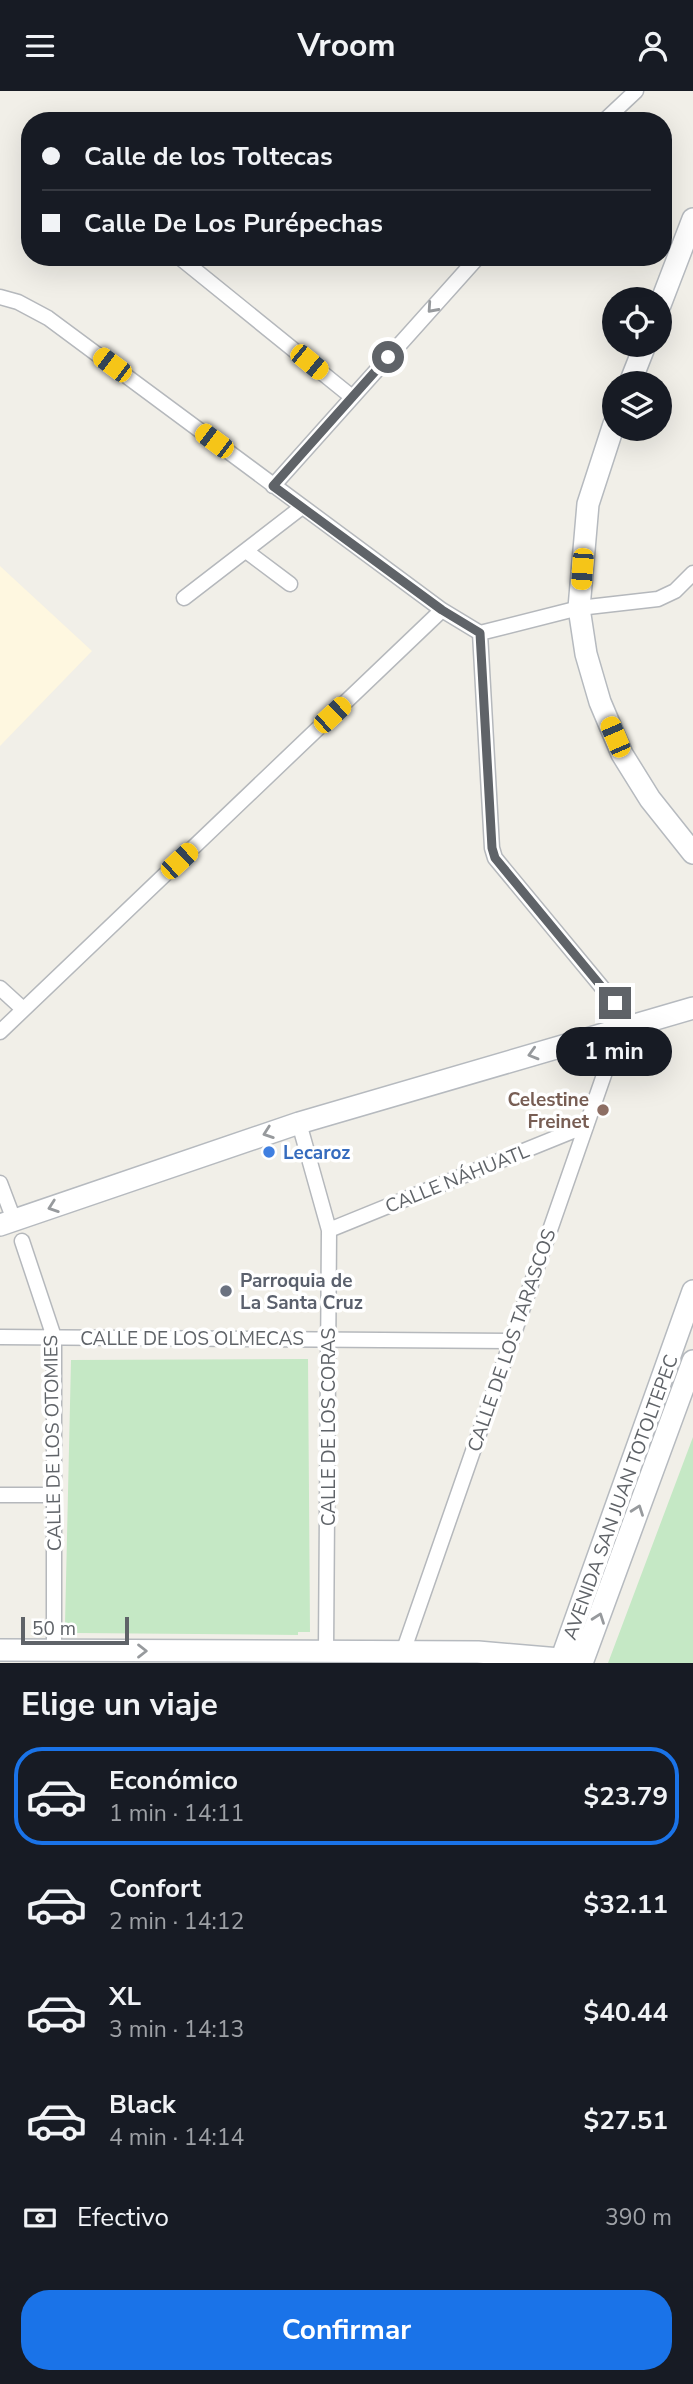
<!DOCTYPE html>
<html lang="es">
<meta charset="utf-8">
<style>
body{margin:0;font-family:"Nunito Sans",sans-serif;background:#20242c;color:#f1f3f6;height:100vh;display:flex;flex-direction:column;font-size:26px;white-space:nowrap}
*{box-sizing:border-box;margin:0}
p{font-size:23px;color:#9ea1a6}
.icon{flex:none;width:38px;height:38px;fill:none;stroke:currentColor;stroke-width:2;stroke-linecap:round;stroke-linejoin:round}
.map{position:relative;height:1572px;overflow:hidden}
.sheet{display:flex;flex-direction:column;background:#171b24;flex:1}
.sheet>*{flex:none}
.guide{position:absolute;left:21px;top:21px;width:651px;height:154px;border-radius:28px;box-shadow:0 7px 28px #0002;display:grid;align-content:center;height:154px;padding:0 21px;background:#171b24}
.fabs{position:absolute;left:602px;top:196px;display:grid;gap:14px}
.fabs a{display:grid;place-items:center;width:70px;height:70px;border-radius:50%;background:#171b24;box-shadow:0 7px 28px #0002;font-size:35px}
.scale{position:absolute;left:21px;bottom:18px;width:108px;box-sizing:border-box;padding-left:7px;border:4px solid #5f6368;border-top:0;font-size:19px;line-height:24px;white-space:nowrap;color:#5f6368;-webkit-text-stroke:5px #fff;paint-order:stroke}
.end{position:absolute;width:32px;height:32px;margin:-16px;border:9px solid #5f6368;background:#fff;box-shadow:0 0 0 4px #fff}
.from{border-radius:50%}
.bubble{position:absolute;height:49px;border-radius:24px;background:#171b24;box-shadow:0 7px 28px #0002;font-size:23px;font-weight:700;line-height:49px;text-align:center}
.car{position:absolute;width:21px;height:42px;margin:-21px -10px;border-radius:9px;box-shadow:0 0 5px 2px #0007;background:linear-gradient(#f5c518 24%,#345 0 40%,#f5c518 0 76%,#345 0 86%,#f5c518 0)}
.guide b{display:flex;align-items:center;gap:24px;height:66px;font-size:26px}
.guide b+b{border-top:2px solid #363941}
.guide i{width:18px;height:18px;background:#f1f3f6}
ul{padding:0;list-style:none}
li{display:flex;align-items:center;gap:21px;height:98px;margin:0 14px 10px;padding:0 7px;border:4px solid transparent;border-radius:28px}
li div{flex:1}
li b{display:block;font-size:26px}
li em{font-style:normal;font-weight:700}
li.active{border-color:#1a73e8}
li>.icon{width:63px;height:63px;stroke-width:1.5}
h2{padding:0 21px;font-size:32px;line-height:84px}
.pay{display:flex;align-items:center;gap:18px;height:77px;padding:0 21px;font-size:26px}
.pay p{margin-inline-start:auto}
.action{display:flex;gap:14px;margin-top:auto;padding:14px 21px}
.action a{flex:1;height:80px;border-radius:28px;background:#1a73e8;color:#fff;font-size:28px;font-weight:700;line-height:80px;text-align:center}
header{display:flex;justify-content:space-between;align-items:center;height:91px;padding:0 21px;background:#171b24;font-size:32px;font-weight:700}
.map>svg:first-child{display:block}
.commercial{fill:#fef7e0}
.green{fill:#c5e8c5}
.lines{fill:none;stroke-linecap:round;stroke-linejoin:round}
.street-casing{stroke:#b5b8bc;stroke-width:17}
.secondary-casing{stroke:#b6babf;stroke-width:24}
.street{stroke:#fff;stroke-width:14}
.secondary{stroke:#fff;stroke-width:21}
.oneway{stroke:#979a9d}
.route{stroke:#5f6368;stroke-width:9}
.education-dot{fill:#8d6e63;stroke:#fff;stroke-width:2.5}
.shop-dot{fill:#3f7fe0;stroke:#fff;stroke-width:2.5}
.worship-dot{fill:#6b7280;stroke:#fff;stroke-width:2.5}
.labels{text-anchor:middle;stroke-width:7;stroke-linejoin:round;paint-order:stroke}
.education-label{font-size:19px;font-weight:bold;fill:#785e54;stroke:#fff;text-anchor:end}
.shop-label{font-size:19px;font-weight:bold;fill:#366cbe;stroke:#fff;text-anchor:start}
.street-label{font-size:19px;fill:#5f6368;stroke:#fff}
.worship-label{font-size:19px;font-weight:bold;fill:#5b616d;stroke:#fff;text-anchor:start}
</style>
<header><svg class="icon" aria-label="menu" viewBox="0 0 24 24"><path d="M4 6h16M4 12h16M4 18h16"/></svg>Vroom<svg class="icon" aria-label="person" viewBox="0 0 24 24"><circle cx="12" cy="8" r="4"/><path d="M4 21q1-7 8-7t8 7"/></svg></header>
<div class="map">
<svg width="693" height="1572" viewBox="0 0 693 1572">
<rect width="100%" height="100%" fill="#f1efe8"/>
<path class="commercial" d="M0,475l92,85 -92,95z"/>
<path class="green" d="M308,1268l2,273h-12v3l-221,-2v-7l-12,-1 6,-265z
M693,1346v226h-85z"/>
<g class="lines">
<defs>
<path id="street" d="M604,30l32,-30
M179,166l173,140
M0,206l18,5 30,16 394,292 38,23 99,-25 79,-9 17,-8 18,-18
M273,395l205,-229
M246,460l44,33
M184,507l118,-91
M0,897l23,21
M0,941l442,-422
M299,1032l30,107 -3,421
M0,1092l14,37
M329,1139l256,-104
M22,1150l32,96v313
M0,1246l510,4
M0,1404h54
M403,1561l217,-623 -5,-26 -120,-145 -3,-10 -12,-215"/>
<path id="secondary" d="M660,214l33,-86
M630,292l15,-38
M614,333l-26,80 -9,104 7,46 14,48 22,52 28,45 43,54
M0,1134l299,-102 394,-115
M0,1559l478,2 105,9
M560,1572l133,-372
M582,1572l111,-302"/>
</defs>
<use href="#street" class="street-casing"/>
<use href="#secondary" class="secondary-casing"/>
<use href="#street" class="street"/>
<use href="#secondary" class="secondary"/>
</g>
<defs><path id="oneway-chevron" d="M-2-3.5L2.5 0L-2 3.5" fill="none" stroke-width="1.6" stroke-linecap="round" stroke-linejoin="round" transform="scale(1.75)"/></defs>
<g class="oneway">
<use href="#oneway-chevron" transform="translate(432 217) rotate(132)"/>
<use href="#oneway-chevron" transform="translate(533 963) rotate(164)"/>
<use href="#oneway-chevron" transform="translate(268 1042) rotate(161)"/>
<use href="#oneway-chevron" transform="translate(53 1116) rotate(161)"/>
<use href="#oneway-chevron" transform="translate(638 1419) rotate(-70)"/>
<use href="#oneway-chevron" transform="translate(599 1527) rotate(-70)"/>
<use href="#oneway-chevron" transform="translate(142 1560)"/>
</g>
<g class="lines">
<path class="route" d="M388,266l-115,129 169,124 38,23 12,215 3,10 120,145"/>
</g>
<circle class="education-dot" cx="603" cy="1019" r="7"/>
<circle class="shop-dot" cx="269" cy="1061" r="7"/>
<circle class="worship-dot" cx="226" cy="1200" r="7"/>
<g class="labels">
<g class="education-label">
<text x="589" y="1015">Celestine<tspan x="589" dy="22">Freinet</tspan></text>
</g>
<g class="shop-label">
<text x="283" y="1068">Lecaroz</text>
</g>
<g class="street-label">
<text transform="translate(457 1087) rotate(-22)" y="7">CALLE NÁHUATL</text>
<text x="192" y="1254">CALLE DE LOS OLMECAS</text>
<text transform="translate(511 1249) rotate(-71)" y="7">CALLE DE LOS TARASCOS</text>
<text transform="translate(328 1336) rotate(-90)" y="7">CALLE DE LOS CORAS</text>
<text transform="translate(52 1352) rotate(-91)" y="7">CALLE DE LOS OTOMIES</text>
<text transform="translate(620 1406) rotate(-70)" y="7">AVENIDA SAN JUAN TOTOLTEPEC</text>
</g>
<g class="worship-label">
<text x="240" y="1196">Parroquia de<tspan x="240" dy="22">La Santa Cruz</tspan></text>
</g>
</g>
</svg>
<div class="fabs">
<a><svg class="icon" aria-label="locate" viewBox="0 0 24 24"><circle cx="12" cy="12" r="6"/><path d="M12 2v4M12 18v4M2 12h4M18 12h4"/></svg></a>
<a><svg class="icon" aria-label="layers" viewBox="0 0 24 24"><path d="M12 4l9 5-9 5-9-5zM3 14l9 5 9-5"/></svg></a>
</div>
<div class="scale">50 m</div>
<i class="end from" style="left:388px;top:266px"></i>
<i class="end" style="left:615px;top:912px"></i>
<div class="bubble" style="left:556px;top:936px;width:116px">1 min</div>
<i class="car" style="left:309px;top:271px;rotate:129deg"></i>
<i class="car" style="left:112px;top:274px;rotate:307deg"></i>
<i class="car" style="left:214px;top:350px;rotate:307deg"></i>
<i class="car" style="left:582px;top:478px;rotate:184deg"></i>
<i class="car" style="left:332px;top:624px;rotate:47deg"></i>
<i class="car" style="left:615px;top:646px;rotate:337deg"></i>
<i class="car" style="left:179px;top:770px;rotate:47deg"></i>
<div class="guide">
<b><i class="from"></i>Calle de los Toltecas</b>
<b><i></i>Calle De Los Purépechas</b>
</div>
</div>
<section class="sheet">
<h2>Elige un viaje</h2>
<ul>
<li class="active"><svg class="icon" aria-label="car" viewBox="0 0 24 24"><path d="M5 17H2v-5l4-1 3-4h7l3 4 3 1v5h-3M9 17h6M6 11h13"/><circle cx="7" cy="17" r="2"/><circle cx="17" cy="17" r="2"/></svg><div><b>Económico</b><p>1 min · 14:11</p></div><em>$23.79</em></li>
<li><svg class="icon" aria-label="car" viewBox="0 0 24 24"><path d="M5 17H2v-5l4-1 3-4h7l3 4 3 1v5h-3M9 17h6M6 11h13"/><circle cx="7" cy="17" r="2"/><circle cx="17" cy="17" r="2"/></svg><div><b>Confort</b><p>2 min · 14:12</p></div><em>$32.11</em></li>
<li><svg class="icon" aria-label="car" viewBox="0 0 24 24"><path d="M5 17H2v-5l4-1 3-4h7l3 4 3 1v5h-3M9 17h6M6 11h13"/><circle cx="7" cy="17" r="2"/><circle cx="17" cy="17" r="2"/></svg><div><b>XL</b><p>3 min · 14:13</p></div><em>$40.44</em></li>
<li><svg class="icon" aria-label="car" viewBox="0 0 24 24"><path d="M5 17H2v-5l4-1 3-4h7l3 4 3 1v5h-3M9 17h6M6 11h13"/><circle cx="7" cy="17" r="2"/><circle cx="17" cy="17" r="2"/></svg><div><b>Black</b><p>4 min · 14:14</p></div><em>$27.51</em></li>
</ul>
<div class="pay"><svg class="icon" aria-label="cash" viewBox="0 0 24 24"><path d="M3 7h18v10H3z"/><circle cx="12" cy="12" r="2"/></svg>Efectivo<p>390 m</p></div>
<div class="action"><a>Confirmar</a></div>
</section>
